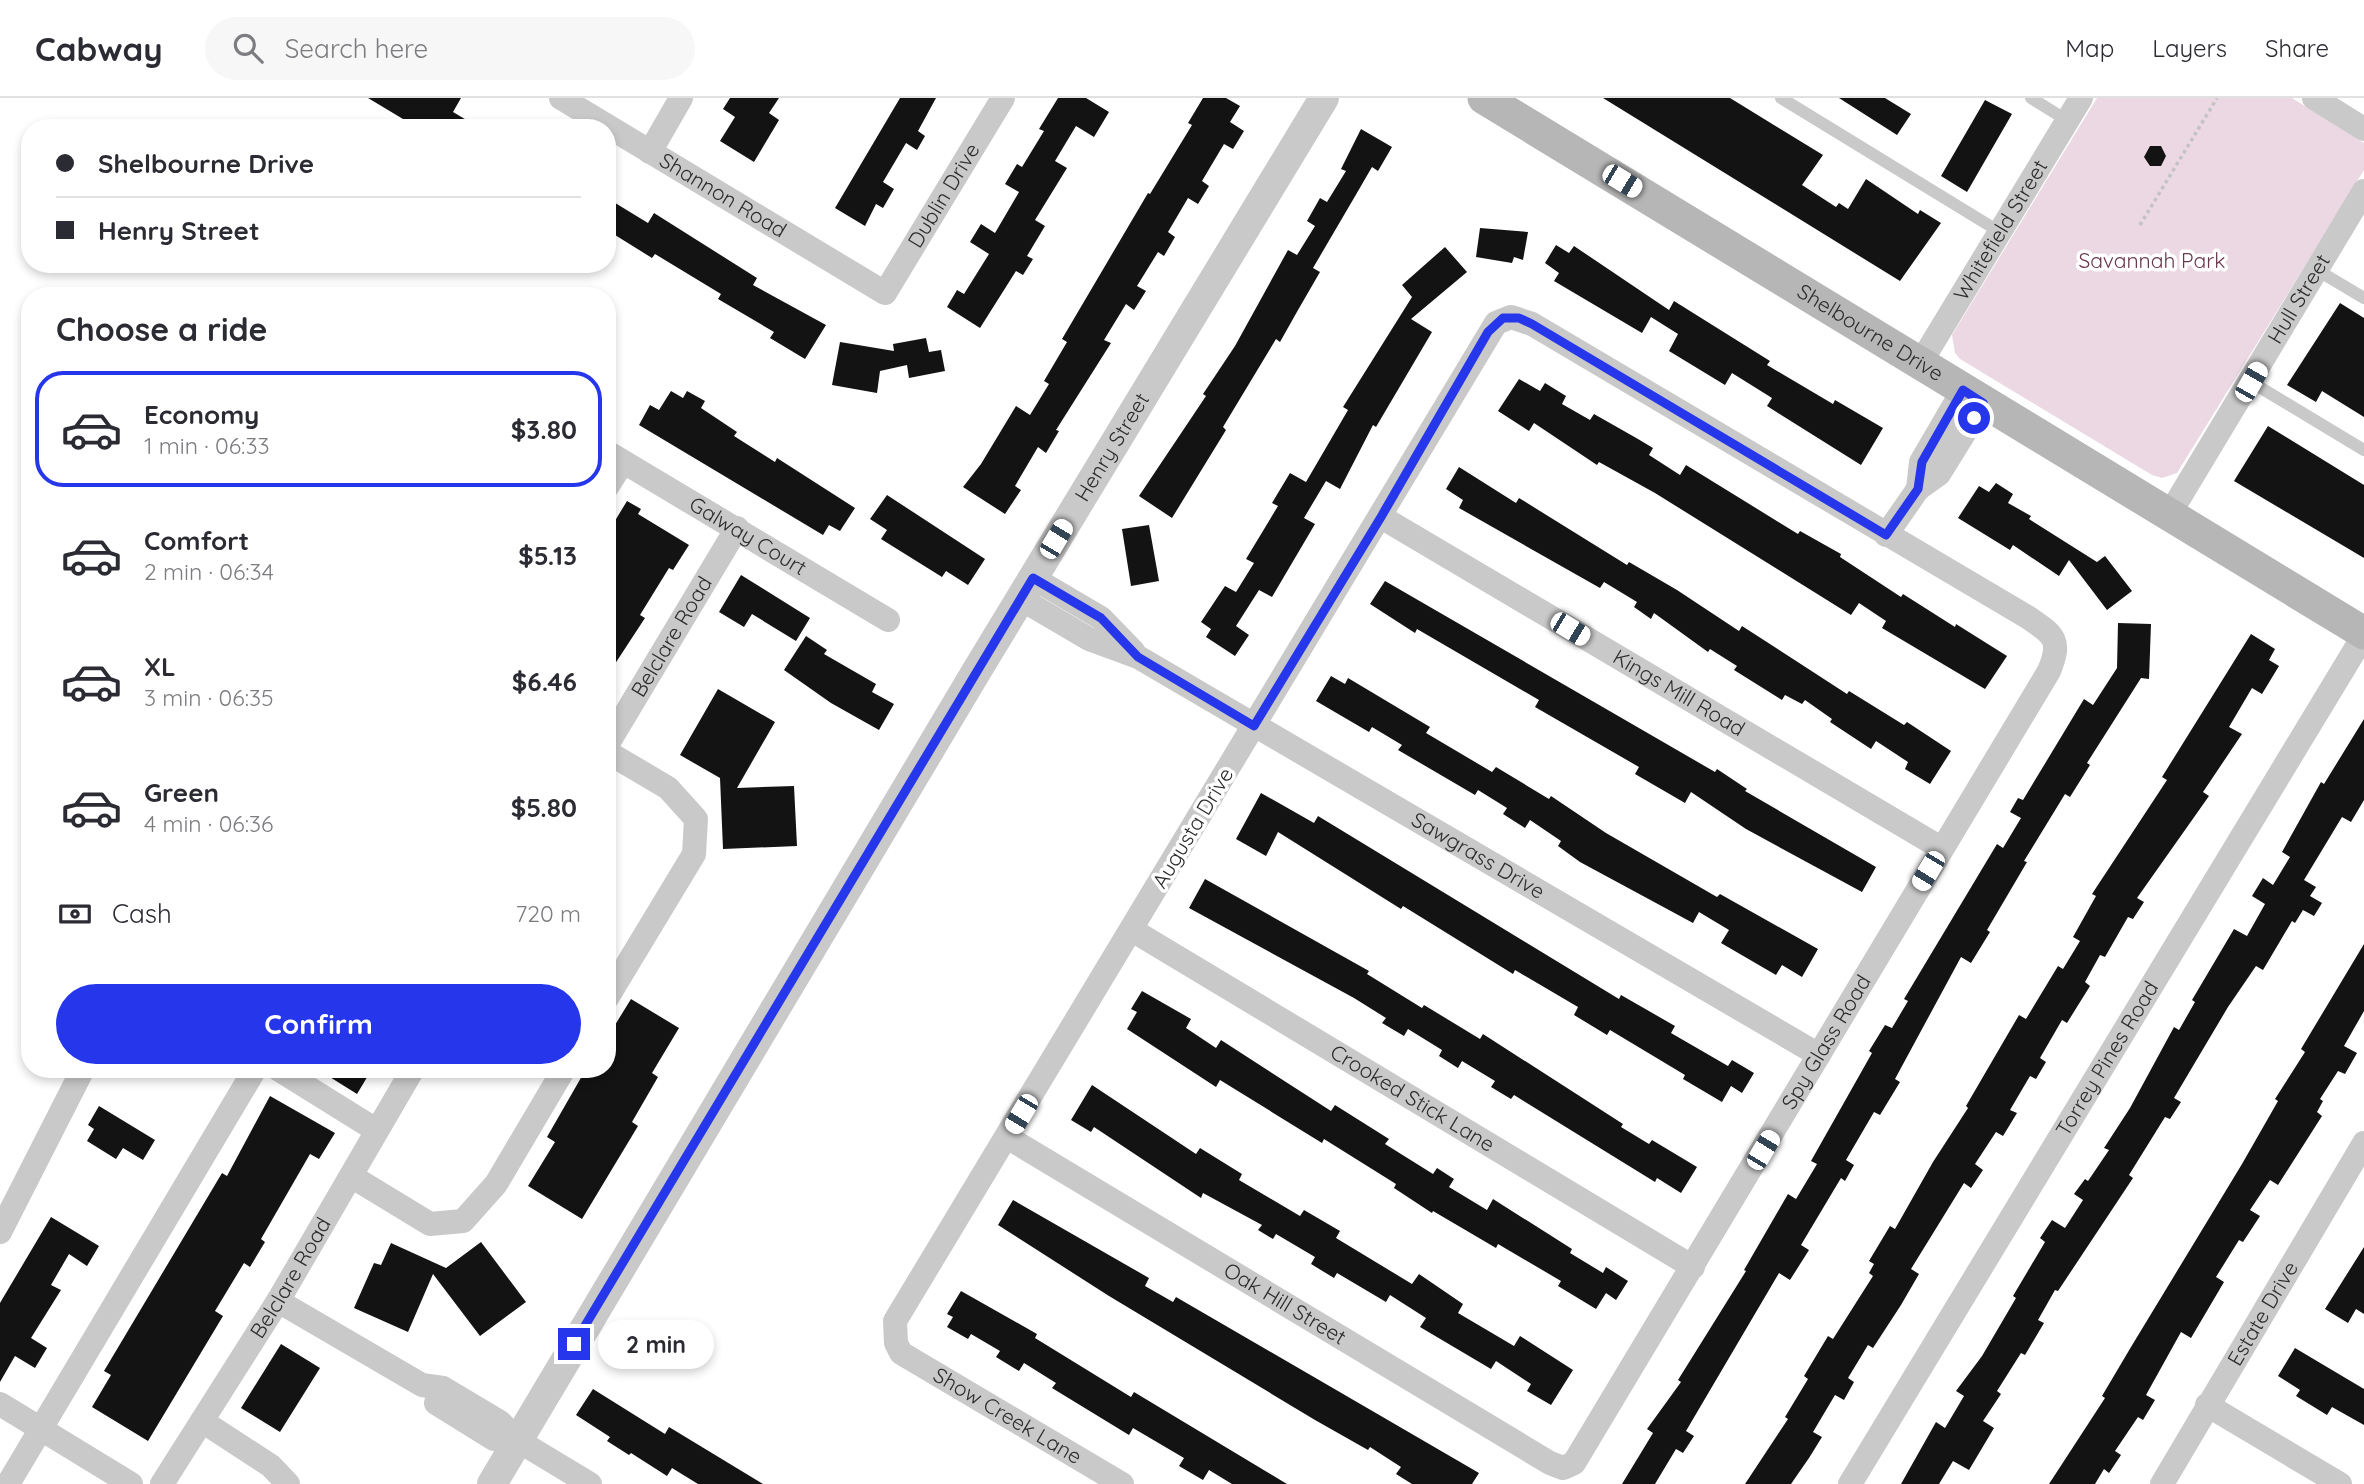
<!DOCTYPE html>
<meta charset="utf-8">
<style>
body{margin:0;font-family:Quicksand,sans-serif;background:#f7f7f7;color:#2b2b33;height:100vh;display:flex;flex-direction:column;font-size:26px;white-space:nowrap}
*{box-sizing:border-box;margin:0}
p{font-size:23px;color:#7c7c81}
.icon{flex:none;width:38px;height:38px;fill:none;stroke:currentColor;stroke-width:2;stroke-linecap:round;stroke-linejoin:round}
.map{position:relative;flex:1;overflow:hidden}
.panel{position:absolute;left:21px;top:189px;width:595px;height:791px;display:flex;flex-direction:column;background:#fff;border-radius:28px;box-shadow:0 4px 10px #0003}
.panel>*{flex:none}
.guide{position:absolute;left:21px;top:21px;width:595px;height:154px;border-radius:28px;box-shadow:0 4px 10px #0003;display:grid;align-content:center;height:154px;padding:0 35px;background:#fff}
.end{position:absolute;width:32px;height:32px;margin:-16px;border:9px solid #2636eb;background:#fff;box-shadow:0 0 0 4px #fff}
.from{border-radius:50%}
.bubble{position:absolute;height:49px;border-radius:24px;background:#fff;box-shadow:0 4px 10px #0003;font-size:23px;font-weight:700;line-height:49px;text-align:center}
.car{position:absolute;width:21px;height:42px;margin:-21px -10px;border-radius:9px;box-shadow:0 0 5px 2px #0007;background:linear-gradient(#fff 24%,#345 0 40%,#fff 0 76%,#345 0 86%,#fff 0)}
.guide b{display:flex;align-items:center;gap:24px;height:66px;font-size:26px}
.guide b+b{border-top:2px solid #e1e1e2}
.guide i{width:18px;height:18px;background:#2b2b33}
ul{padding:0;list-style:none}
li{display:flex;align-items:center;gap:21px;height:116px;margin:0 14px 10px;padding:0 21px;border:4px solid transparent;border-radius:28px}
li div{flex:1}
li b{display:block;font-size:26px}
li em{font-style:normal;font-weight:700}
li.active{border-color:#2636eb}
li>.icon{width:63px;height:63px;stroke-width:1.5}
h2{padding:0 35px;font-size:32px;line-height:84px}
.pay{display:flex;align-items:center;gap:18px;height:77px;padding:0 35px;font-size:26px}
.pay p{margin-inline-start:auto}
.primary-button{display:flex;gap:14px;margin-top:auto;padding:14px 35px}
.primary-button a{flex:1;height:80px;border-radius:42px;background:#2636eb;color:#fff;font-size:28px;font-weight:700;line-height:80px;text-align:center}
header{display:flex;align-items:center;gap:42px;box-sizing:border-box;height:98px;padding:0 35px;background:#fff;border-bottom:2px solid #e1e1e2}
header strong{font-size:33px}
nav{display:flex;gap:38px;margin-inline-start:auto;font-size:24px}
.search{width:490px;height:63px;background:#f7f7f7;display:flex;align-items:center;gap:18px;box-sizing:border-box;padding:0 24px;border-radius:38px;color:#7c7c81;font-size:26px}
.map>svg:first-child{display:block}
.green{fill:#ebd8e2}
.building{fill:#131313}
.lines{fill:none;stroke-linecap:round;stroke-linejoin:round}
.path{stroke:#c3c3c3;stroke-width:3.5;stroke-dasharray:3.5 3.5;stroke-linecap:butt}
.service{stroke:#c9c9c9;stroke-width:12}
.minor{stroke:#c9c9c9;stroke-width:24}
.tertiary{stroke:#c9c9c9;stroke-width:30}
.secondary{stroke:#b6b6b6;stroke-width:33}
.route{stroke:#2636eb;stroke-width:9}
.labels{text-anchor:middle;stroke-width:7;stroke-linejoin:round;paint-order:stroke}
.street-label{font-size:21px;fill:#2c2c2c;stroke:#fff}
.park-label{font-size:21px;fill:#69384f;stroke:#fff}
</style>
<header>
<strong>Cabway</strong>
<div class="search"><svg class="icon" aria-label="search" viewBox="0 0 24 24"><circle cx="10" cy="10" r="6"/><path d="M15 15l6 6"/></svg>Search here</div>
<nav><a>Map</a><a>Layers</a><a>Share</a></nav>
</header>
<div class="map">
<svg width="2364" height="1386" viewBox="0 0 2364 1386">
<rect width="100%" height="100%" fill="#fff"/>
<path class="green" d="M2097,0h195l72,45v27l-187,303 -15,5 -10,-3 -192,-116 -5,-6 -3,-18z"/>
<path class="building" d="M368,0h93l-8,14 27,16h-62z
M730,0h49l-10,15 10,7 -25,42 -34,-21 15,-24 -12,-8z
M900,0h36l-18,33 7,5 -8,14 -11,-7 -23,39 11,7 -11,19 -7,-4 -11,22 -30,-18z
M1058,0h28l23,14 -15,25 -18,-11 -21,35 12,7 -32,52 10,6 -18,30 6,3 -10,16 -7,-4 -36,57 -33,-21 10,-17 7,4 25,-40 -19,-12 11,-18 14,9 24,-41 -14,-8 12,-20 5,3 22,-36 -5,-2z
M1203,0h23l14,8 -10,16 14,9 -11,18 -9,-5 -22,37 7,5 -11,18 -10,-6 -20,34 7,5 -11,19 -6,-4 -21,34 9,5 -12,19 -8,-6 -22,36 7,3 -55,87 3,1 -13,22 -8,-6 -23,39 6,4 -16,24 -42,-27 18,-23 35,-58 14,9 19,-31 -5,-3 23,-39 -5,-3 86,-146 2,1 42,-69 -4,-2z
M1603,0h127l93,57 -21,30 34,22 3,-4 9,6 18,-30 52,35 2,-4 21,13 -41,58z
M1839,0h46l26,16 -14,21z
M1985,2l27,14 -45,78 -26,-16z
M1361,31l31,18 -14,24 -6,-4 -18,31 -41,70 7,4 -22,38 -18,32 -4,-3 -53,88 3,3 -54,88 -33,-22 67,-100 -3,-2 32,-48 53,-96 9,5 18,-29 -8,-5 13,-23 7,4 19,-31 -5,-2z
M2150,48h11l5,10 -5,10h-11l-6,-9z
M607,100l41,25 6,-10 103,65 -4,7 73,40 -21,34 -35,-21 4,-6 -56,-33 3,-5 -66,-40 -3,4 -45,-28z
M1480,130l48,4 -5,28 -9,-3 -2,6 -36,-6z
M1556,147l13,8 5,-7 95,64 5,-9 96,60 -3,4 66,39 2,-4 48,28 -22,37 -94,-59 5,-8 -40,-25 -7,12 -56,-34 9,-17 -27,-17 -9,16 -88,-52 5,-8 -14,-10z
M1445,149l22,25 -56,47 21,13 -56,95 -3,-2 -33,64 -14,-8 -22,37 11,6 -43,73 -13,-7 -23,36 13,9 -14,21 -29,-19 5,-8 -10,-7 24,-36 11,6 18,-29 -8,-4 32,-53 -6,-3 18,-30 16,9 42,-72 -5,-3 69,-110 -10,-12z
M2340,205l24,15v99l-42,-26 -6,11 -29,-17z
M926,240l3,14 12,-2 4,21 -36,7 -2,-13 -27,6 -3,22 -45,-8 8,-43 54,9 -1,-7z
M1519,281l21,12 5,-8 21,13 -4,8 28,16 4,-6 44,25 15,9 -4,7 31,20 6,-10 112,69 2,-3 41,23 -1,3 61,40 2,-3 52,33 1,-3 51,32 -22,33 -103,-61 4,-7 -27,-18 -8,12 -196,-122 -56,-31 -2,3 -63,-42 -5,8 -31,-20z
M671,293l12,7 4,-7 18,10 -4,7 36,24 -3,4 41,26 2,-4 78,50 -15,23 -11,-6 -6,10 -184,-110 11,-20 9,5z
M2268,328l96,59v73l-130,-77z
M1459,369l57,36 3,-5 108,67 2,-3 48,28 62,41 3,-5 105,68 2,-3 55,34 3,-3 44,29 -21,33 -25,-15 3,-7 -32,-21 -5,8 -41,-27 2,-3 -27,-19 -3,4 -17,-9 -3,5 -48,-30 3,-4 -27,-17 -2,3 -54,-39 -3,6 -17,-12 3,-5 -33,-20 -4,6 -141,-80 4,-8 -17,-11z
M1996,385l17,11 -5,9 23,13 -2,3 68,43 8,-6 27,35 -25,19 -38,-50 -10,16 -46,-31 -3,5 -52,-32 21,-32 10,6z
M887,397l98,64 -17,26 -22,-14 -4,6 -61,-38 6,-9 -17,-11z
M627,403l14,8 -3,5 51,31 -16,25 -4,-2 -29,47 5,3 -38,58v-142z
M1149,427l10,56 -28,5 -9,-57z
M741,477l69,43 -14,23 -44,-27 -8,13 -25,-15z
M1385,483l330,191 2,-3 30,20 -2,2 131,76 -14,25 -116,-63 -55,-37 -6,11 -50,-29 4,-7 -104,-60 4,-7 -122,-71 -2,4 -45,-29z
M2118,525l33,1 -2,55 -8,-1 -54,85 3,2 -20,32 -5,-3 -41,67 3,1 -40,68 3,2 -19,31 -10,-6 -66,122 5,3 -20,33 -6,-3 -28,48 8,5 -9,16 -4,-3 -40,67 8,5 -19,30 -11,-7 -93,158 8,5 -11,17 -7,-4 -21,35h-33l31,-51 -6,-4 34,-47 -3,-2 68,-109 -2,-1 44,-76 8,5 21,-35 -6,-3 61,-108 -3,-2 16,-26 7,3 16,-27 -4,-2 93,-155 6,4 18,-30 -11,-6 8,-14 5,2 61,-101 9,6 24,-37z
M2251,536l24,15 -6,11 10,6 -17,28 -10,-6 -23,39 13,7 -39,58 6,4 -72,102 7,4 -11,17 -5,-2 -23,40 -5,-2 -15,27 5,4 -23,37 -5,-3 -22,38 6,4 -10,17 -6,-3 -20,34 7,3 -14,23 -7,-4 -21,32 8,6 -12,18 -7,-5 -53,86 8,5 -18,31 -28,43 -5,-3 -20,33 6,4 -10,18 -9,-5 -22,37 9,5 -13,21 -18,26h-46l43,-65 -3,-2 23,-38 -4,-3 24,-40 5,3 40,-63 -4,-3 5,-9 -5,-3 21,-35 5,3 38,-67 35,-54 -2,-2 53,-91 7,4 32,-53 5,3 17,-28 -7,-4 23,-41 -4,-2 75,-114 -5,-3z
M806,538l21,14 -3,4 52,30 -4,8 22,12 -15,26 -48,-27 -47,-33z
M1331,578l14,8 3,-6 82,49 -4,6 66,39 4,-5 53,32 2,-3 55,37 111,64 3,-3 98,55 -16,28 -20,-12 -6,10 -55,-32 8,-13 -30,-18 -6,11 -113,-61 -22,-16 3,-5 -31,-21 -5,8 -22,-14 4,-6 -29,-18 -3,5 -77,-45 4,-5 -30,-18 -3,5 -53,-31z
M718,591l57,33 -38,66 57,-2 3,60 -74,3 -3,-71 -40,-23z
M2364,621v81l-13,22 -9,-5 -38,63 12,7 -6,9 12,7 -8,13 -11,-6 -8,13 -3,-2 -29,49 -7,-4 -28,41 -54,91 7,4 -11,17 -5,-2 -36,58 4,3 -75,113 -3,-1 -17,30 6,3 -19,32 -4,-2 -24,38 4,3 -18,27 11,7 -25,42 -16,-9 -14,23h-38l35,-62 9,6 19,-32 -8,-5 26,-35 34,-58 -3,-2 32,-54 -5,-4 12,-18 13,8 18,-28 -9,-6 11,-15 3,2 21,-31 -5,-2 26,-40 44,-81 5,3 16,-28 -3,-2 42,-71 13,7 18,-32 -13,-8 11,-18 10,7 17,-28 -8,-5 39,-70 3,2z
M1261,695l53,30 4,-7 301,183 2,-4 54,31 -4,7 57,33 4,-6 22,13 -12,20 -11,-7 -9,16 -39,-23 2,-4 -75,-45 -3,5 -33,-20 4,-8 -63,-37 -2,4 -110,-68 -2,3 -123,-77 -12,24 -30,-17z
M1205,781l164,92 -2,3 55,34 2,-3 56,34 3,-5 140,90 -2,3 28,17 3,-4 45,27 -16,26 -24,-15 -2,4 -141,-87 -3,4 -20,-12 4,-6 -33,-20 -4,7 -19,-12 3,-6 -34,-21 -4,7 -22,-13 4,-5 -32,-20 -165,-90z
M2364,846v67l-20,35 13,7 -12,21 -7,-3 -18,28 3,2 -6,11 5,4 -44,69 -8,-5 -20,30 10,6 -17,26 -4,-2 -23,37 8,5 -33,56 -10,-6 -35,63 9,5 -12,20 -5,-3 -23,34 6,4 -12,18 -5,-4 -9,15h-46l56,-86 -3,-2 29,-49 111,-183 36,-63 -3,-2 30,-47 -4,-3z
M1142,893l49,28 -5,9 30,20 5,-8 110,71 4,-6 54,34 -4,5 48,30 4,-6 17,11 -5,8 38,23 6,-11 79,50 -2,4 33,20 3,-6 22,14 -12,19 -10,-7 -10,16 -38,-23 3,-5 -63,-37 -2,4 -63,-37 -1,2 -38,-25 2,-4 -72,-45 -2,4 -102,-63 -4,7 -89,-58 10,-17 -6,-3z
M631,901l48,29 -27,45 6,4 -26,45 6,4 -56,93 -54,-33 27,-44 -8,-5 39,-68h21v-31z
M317,971h55l-15,25z
M1092,987l104,69 4,-6 42,26 -3,6 61,36 4,-6 36,21 -4,7 76,46 7,-10 44,30 -5,9 56,33 6,-10 53,34 -22,35 -24,-14 4,-7 -35,-23 -5,8 -71,-42 6,-9 -36,-23 -4,7 -49,-29 -3,5 -23,-14 4,-7 -39,-23 -3,5 -15,-9 4,-5 -59,-32 -2,5 -107,-71 -3,5 -20,-12z
M270,998l65,37 -16,26 -9,-5 -49,85 4,3 -15,25 -6,-4 -29,48 8,5 -75,125 -56,-34 19,-32 -7,-4 118,-198 5,3z
M99,1008l56,34 -12,20 -20,-12 -7,11 -29,-18 7,-12 -6,-4z
M1013,1102l136,78 -4,8 28,16 3,-5 303,176 -7,11h-60l-16,-10 5,-7 -31,-20 -2,3 -53,-30 -206,-124 -111,-71z
M51,1119l48,29 -12,20 -18,-12 -18,31 10,5 -30,48 16,10 -12,20 -20,-12 -15,26v-79z
M481,1144l45,60 -46,34 -47,-62 -25,58 -54,-24 20,-45 7,2 10,-22 55,25z
M2364,1149v67l-8,-5 -8,14 -23,-14z
M961,1193l76,43 -2,4 96,59 3,-5 153,92h-55l-23,-14 -6,10 -24,-14 5,-8 -51,-30 -4,7 -77,-47 4,-5 -32,-20 -5,8 -23,-14 4,-6 -29,-17 -3,5 -21,-12 6,-10 -6,-3z
M281,1246l39,24 -40,64 -39,-24z
M2295,1250l69,41v36l-32,-18 -5,8 -31,-19 4,-6 -22,-14z
M593,1291l72,45 4,-7 94,57h-65l-26,-16 -5,8 -36,-23 -2,2 -22,-14 3,-4 -34,-22z"/>
<g class="lines">
<path class="path" d="M2140,127l77,-127"/>
<path class="service" d="M1781,0l219,134
M2031,0l37,23
M2317,172l47,28
M2251,284l113,68"/>
<g class="minor">
<path id="s1" d="M561,0l324,195 118,-195"/>
<path d="M2314,0l50,31"/>
<path d="M650,54l31,-54"/>
<path id="s2" d="M1921,264l160,-264"/>
<path id="s3" d="M607,354l281,168"/>
<path d="M607,389l16,-25"/>
<path d="M1918,391l3,-27 42,-72"/>
<path id="s4" d="M2169,417l195,-324"/>
<path id="s5" d="M1381,419l560,331"/>
<path d="M1886,437l32,-46 21,-15 44,-71"/>
<path d="M1033,480l68,40 32,33"/>
<path id="s6" d="M1021,501l68,40 49,18 681,398"/>
<path id="s7" d="M607,647l130,-217"/>
<path d="M607,654l61,36 28,31 -2,35 -87,144"/>
<path id="s8" d="M1132,832l561,337"/>
<path d="M278,971l98,61"/>
<path id="s9" d="M1007,1039l543,326 13,5 11,-5 475,-792c13,-31 5,-36 -20,-53l-497,-294 -21,-7 -15,6 -601,998 1,22 5,10 221,131"/>
<path d="M351,1078l79,48 33,-3 33,-37 68,-115"/>
<path d="M0,1134l83,-163"/>
<path d="M278,1203l144,84 21,3 57,34 17,18 73,44"/>
<path d="M436,1305l58,36 23,1"/>
<path d="M0,1306l131,80"/>
<path d="M2207,1307l133,79"/>
<path d="M202,1323l69,45 17,18"/>
<path d="M8,1386l247,-415"/>
<path id="s10" d="M162,1386l116,-183 135,-232"/>
<path id="s11" d="M1850,1386l514,-849"/>
<path id="s12" d="M2162,1386l202,-341"/>
</g>
<path class="tertiary" id="s13" d="M492,1386l484,-812 348,-574"/>
<path class="secondary" id="s14" d="M1484,0l880,535"/>
</g>
<g class="lines">
<path class="route" d="M574,1246l459,-766 68,40 37,39 116,69 127,-209 107,-185 15,-14h16l13,6 354,211 32,-46 4,-27 41,-72 20,13 -9,15"/>
</g>
<g class="labels">
<g class="street-label">
<text dy="7" stroke="none"><textPath href="#s1" startOffset="189">Shannon Road</textPath></text>
<text dy="7" stroke="none"><textPath href="#s1" startOffset="492">Dublin Drive</textPath></text>
<text dy="7" stroke="none"><textPath href="#s2" startOffset="154">Whitefield Street</textPath></text>
<text dy="7" stroke="none"><textPath href="#s4" startOffset="252">Hull Street</textPath></text>
<text dy="7" stroke="none"><textPath href="#s14" startOffset="452">Shelbourne Drive</textPath></text>
<text dy="7" stroke="none"><textPath href="#s13" startOffset="1208">Henry Street</textPath></text>
<text dy="7" stroke="none"><textPath href="#s3" startOffset="164">Galway Court</textPath></text>
<text dy="7" stroke="none"><textPath href="#s7" startOffset="126">Belclare Road</textPath></text>
<text dy="7" stroke="none"><textPath href="#s5" startOffset="346">Kings Mill Road</textPath></text>
<text transform="translate(1193 730) rotate(-59)" y="7">Augusta Drive</text>
<text dy="7" stroke="none"><textPath href="#s6" startOffset="525">Sawgrass Drive</textPath></text>
<text dy="7" stroke="none"><textPath href="#s9" startOffset="1150">Spy Glass Road</textPath></text>
<text dy="7" stroke="none"><textPath href="#s11" startOffset="497">Torrey Pines Road</textPath></text>
<text dy="7" stroke="none"><textPath href="#s8" startOffset="327">Crooked Stick Lane</textPath></text>
<text dy="7" stroke="none"><textPath href="#s10" startOffset="243">Belclare Road</textPath></text>
<text dy="7" stroke="none"><textPath href="#s9" startOffset="324">Oak Hill Street</textPath></text>
<text dy="7" stroke="none"><textPath href="#s12" startOffset="198">Estate Drive</textPath></text>
<text dy="7" stroke="none"><textPath href="#s9" startOffset="3586">Show Creek Lane</textPath></text>
</g>
<g class="park-label">
<text x="2152" y="170">Savannah Park</text>
</g>
</g>
</svg>
<i class="end from" style="left:1974px;top:320px"></i>
<i class="end" style="left:574px;top:1246px"></i>
<div class="bubble" style="left:598px;top:1222px;width:116px">2 min</div>
<i class="car" style="left:1622px;top:83px;rotate:121deg"></i>
<i class="car" style="left:2251px;top:284px;rotate:30deg"></i>
<i class="car" style="left:1056px;top:441px;rotate:31deg"></i>
<i class="car" style="left:1570px;top:531px;rotate:121deg"></i>
<i class="car" style="left:1928px;top:773px;rotate:211deg"></i>
<i class="car" style="left:1021px;top:1016px;rotate:211deg"></i>
<i class="car" style="left:1763px;top:1052px;rotate:31deg"></i>
<div class="guide">
<b><i class="from"></i>Shelbourne Drive</b>
<b><i></i>Henry Street</b>
</div>
<section class="panel">
<h2>Choose a ride</h2>
<ul>
<li class="active"><svg class="icon" aria-label="car" viewBox="0 0 24 24"><path d="M5 17H2v-5l4-1 3-4h7l3 4 3 1v5h-3M9 17h6M6 11h13"/><circle cx="7" cy="17" r="2"/><circle cx="17" cy="17" r="2"/></svg><div><b>Economy</b><p>1 min · 06:33</p></div><em>$3.80</em></li>
<li><svg class="icon" aria-label="car" viewBox="0 0 24 24"><path d="M5 17H2v-5l4-1 3-4h7l3 4 3 1v5h-3M9 17h6M6 11h13"/><circle cx="7" cy="17" r="2"/><circle cx="17" cy="17" r="2"/></svg><div><b>Comfort</b><p>2 min · 06:34</p></div><em>$5.13</em></li>
<li><svg class="icon" aria-label="car" viewBox="0 0 24 24"><path d="M5 17H2v-5l4-1 3-4h7l3 4 3 1v5h-3M9 17h6M6 11h13"/><circle cx="7" cy="17" r="2"/><circle cx="17" cy="17" r="2"/></svg><div><b>XL</b><p>3 min · 06:35</p></div><em>$6.46</em></li>
<li><svg class="icon" aria-label="car" viewBox="0 0 24 24"><path d="M5 17H2v-5l4-1 3-4h7l3 4 3 1v5h-3M9 17h6M6 11h13"/><circle cx="7" cy="17" r="2"/><circle cx="17" cy="17" r="2"/></svg><div><b>Green</b><p>4 min · 06:36</p></div><em>$5.80</em></li>
</ul>
<div class="pay"><svg class="icon" aria-label="cash" viewBox="0 0 24 24"><path d="M3 7h18v10H3z"/><circle cx="12" cy="12" r="2"/></svg>Cash<p>720 m</p></div>
<div class="primary-button"><a>Confirm</a></div>
</section>
</div>
